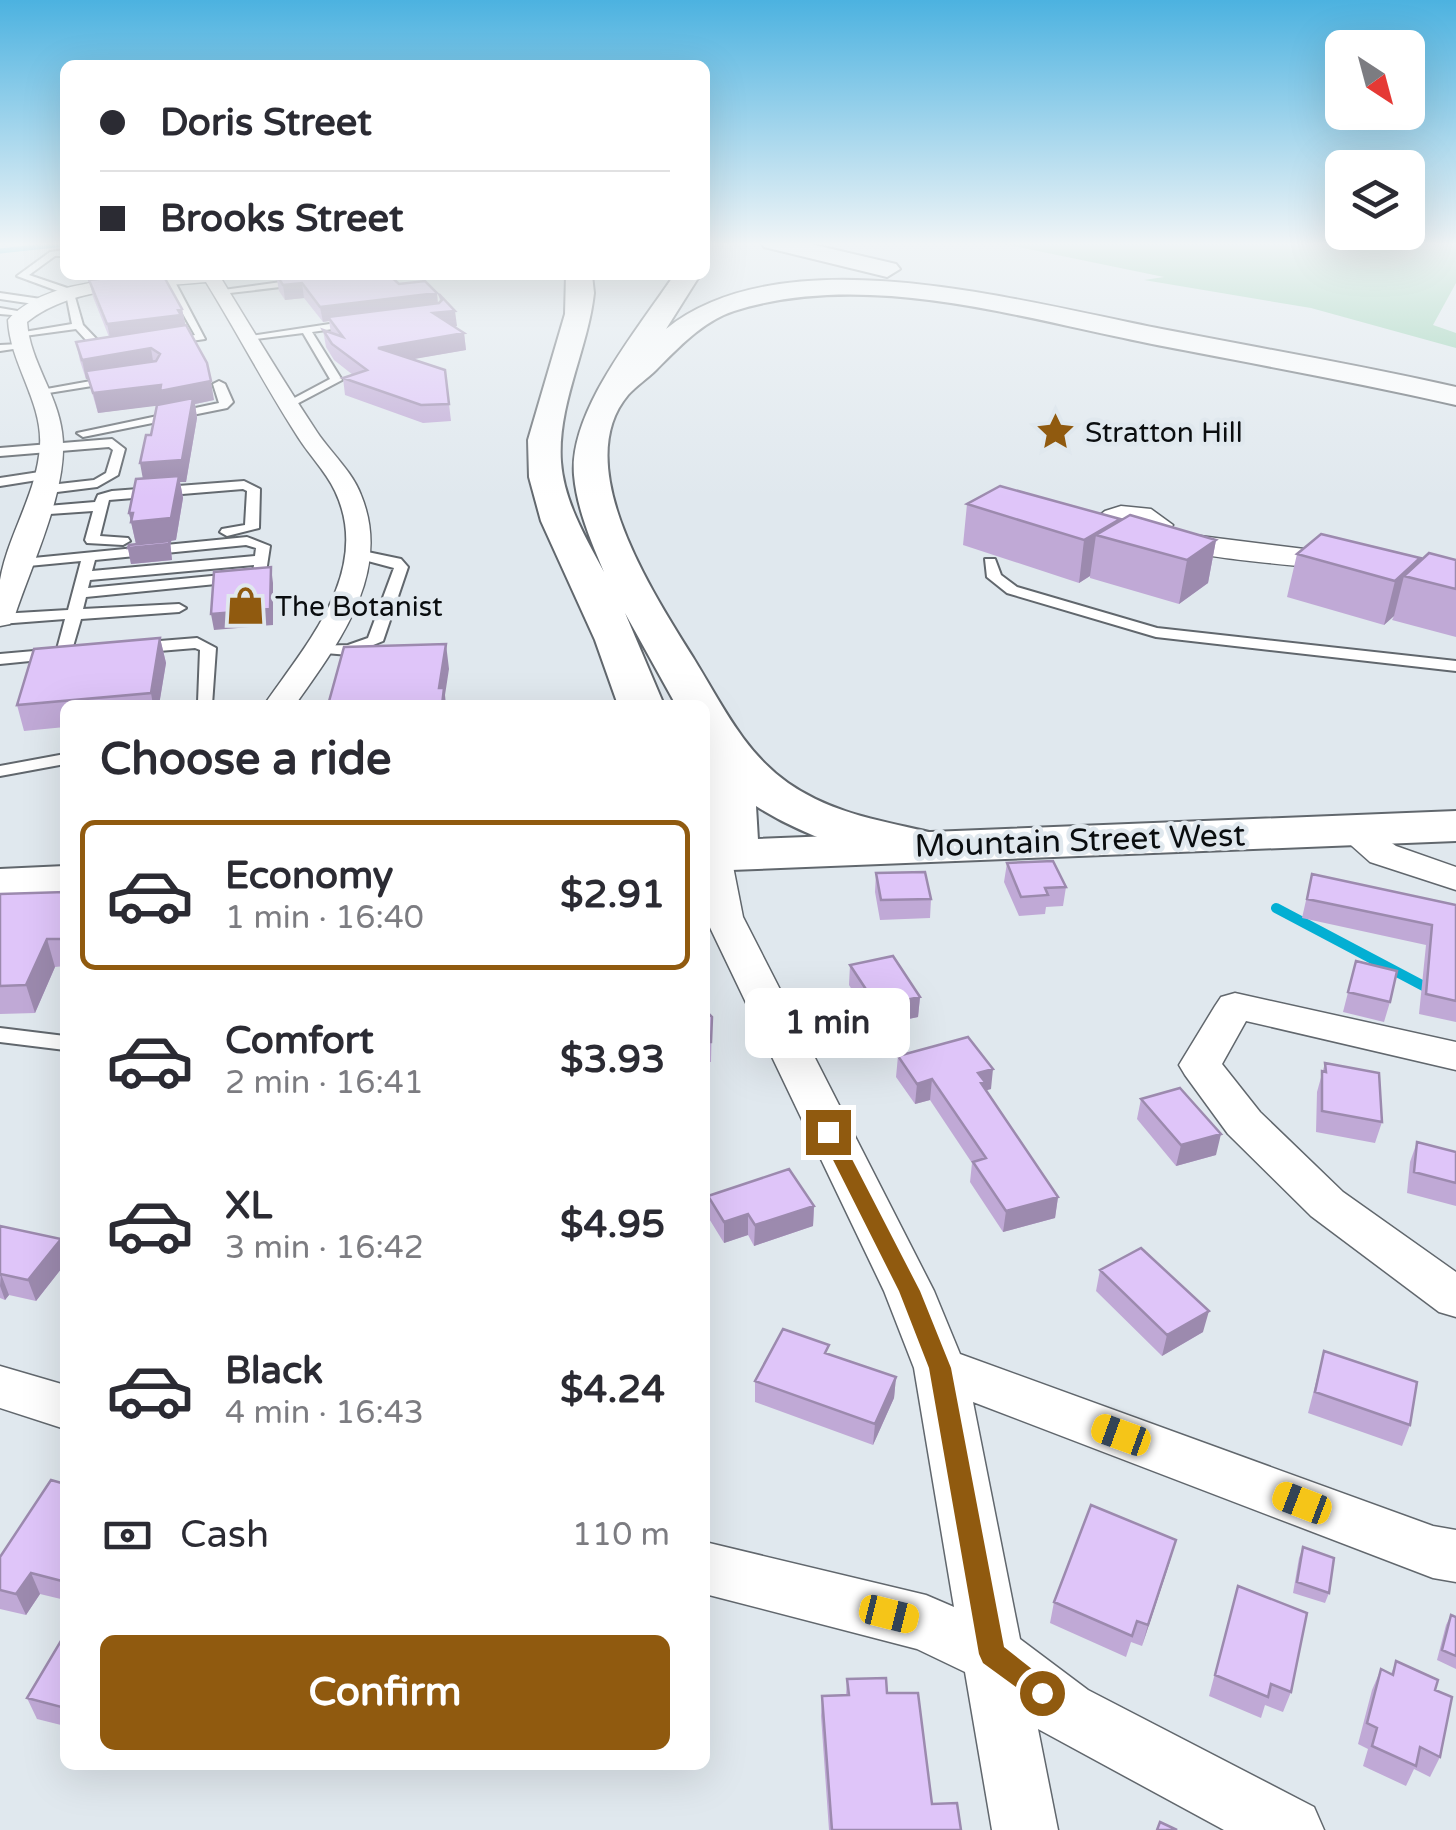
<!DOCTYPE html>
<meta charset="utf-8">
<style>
body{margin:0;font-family:"Varela Round",sans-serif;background:#f2f2f3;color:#2b2b33;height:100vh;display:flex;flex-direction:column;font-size:38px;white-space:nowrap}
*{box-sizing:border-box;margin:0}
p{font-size:32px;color:#7c7c81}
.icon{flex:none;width:55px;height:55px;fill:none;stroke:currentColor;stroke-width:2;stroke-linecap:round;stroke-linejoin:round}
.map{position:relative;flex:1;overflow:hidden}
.details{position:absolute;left:60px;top:700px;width:650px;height:1070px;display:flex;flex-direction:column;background:#fff;border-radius:15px;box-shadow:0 10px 40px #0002}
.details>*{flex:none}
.banner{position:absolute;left:60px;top:60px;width:650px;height:220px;border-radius:15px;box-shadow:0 10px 40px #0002;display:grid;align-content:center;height:220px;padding:0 40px;background:#fff}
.needle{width:65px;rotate:144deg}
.fabs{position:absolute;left:1325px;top:30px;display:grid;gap:20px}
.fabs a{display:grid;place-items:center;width:100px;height:100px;border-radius:15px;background:#fff;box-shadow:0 10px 40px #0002;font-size:50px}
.end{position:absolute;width:45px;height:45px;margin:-22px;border:12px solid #905a0f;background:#fff;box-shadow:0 0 0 5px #fff}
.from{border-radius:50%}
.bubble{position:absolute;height:70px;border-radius:15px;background:#fff;box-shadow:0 10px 40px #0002;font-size:32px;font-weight:800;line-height:70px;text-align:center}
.car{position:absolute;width:30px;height:60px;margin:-30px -15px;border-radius:12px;box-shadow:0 0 8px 2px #0007;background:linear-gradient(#f5c518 24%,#345 0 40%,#f5c518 0 76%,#345 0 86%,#f5c518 0)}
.banner b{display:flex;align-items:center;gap:35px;height:95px;font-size:38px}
.banner b+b{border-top:2px solid #e1e1e2}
.banner i{width:25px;height:25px;background:#2b2b33}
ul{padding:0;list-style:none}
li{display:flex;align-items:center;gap:30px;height:150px;margin:0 20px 15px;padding:0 20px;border:5px solid transparent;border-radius:15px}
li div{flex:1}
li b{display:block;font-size:38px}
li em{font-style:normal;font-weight:800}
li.current{border-color:#905a0f}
li>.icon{width:90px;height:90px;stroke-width:1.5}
h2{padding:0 40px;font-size:45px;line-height:120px}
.pay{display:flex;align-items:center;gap:25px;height:110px;padding:0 40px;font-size:38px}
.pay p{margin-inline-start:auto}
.button{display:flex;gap:20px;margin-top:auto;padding:20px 40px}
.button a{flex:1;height:115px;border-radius:15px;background:#905a0f;color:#fff;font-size:40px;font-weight:800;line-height:115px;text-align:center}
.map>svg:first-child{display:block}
.green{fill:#90ceac}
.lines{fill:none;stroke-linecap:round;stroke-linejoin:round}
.stream-far1{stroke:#03afd3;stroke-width:5}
.stream{stroke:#03afd3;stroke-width:10}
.lane-casing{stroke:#61676d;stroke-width:4}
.street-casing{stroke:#61676d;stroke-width:3}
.secondary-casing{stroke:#61676d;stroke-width:4}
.highway-casing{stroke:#61676d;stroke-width:4}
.lane{fill:#fff;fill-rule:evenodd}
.street{fill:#fff;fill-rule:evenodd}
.secondary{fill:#fff;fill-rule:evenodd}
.highway{fill:#fff;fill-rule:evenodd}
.wall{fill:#c0a9d6}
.shaded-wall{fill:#9c8aae}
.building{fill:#dfc5f9;stroke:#9c8aae;stroke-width:2.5}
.route{fill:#905a0f}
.labels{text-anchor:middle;stroke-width:9;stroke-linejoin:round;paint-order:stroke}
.far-poi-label{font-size:28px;fill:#0a0d0f;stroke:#e0e8ee;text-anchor:start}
.street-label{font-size:32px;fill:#0a0d0f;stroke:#e0e8ee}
</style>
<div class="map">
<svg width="1456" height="1830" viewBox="0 0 1456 1830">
<rect width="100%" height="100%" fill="#e0e8ee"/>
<path class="green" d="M994,242h462v41l-23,42 23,8v15l-145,-40 -167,-28 20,-3z"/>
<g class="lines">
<path class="stream-far1" d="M0,251l65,-7"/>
<path class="stream" d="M1276,908l157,83"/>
<defs>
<path id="lane" d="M65,250v6h-10l-26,19 50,17v4l-4,1 8,28 21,22h11v4l-18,1 -21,-23 -59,8 -5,-3 60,-10 -6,-30 -49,-18 33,-24z
M170,279l5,3 30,57 -35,5 -5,-3 30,-6 -30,-53z
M303,279l3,5 -85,10 -5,-3z
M0,293l41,6 5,3 -5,3 -41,-6z
M0,308l29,5 -5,3 -24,-2z
M356,320l4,5 -48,7 30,48 -53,28 -4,-1v-4l45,-24 -27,-46 -54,7 -5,-3z
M20,344v4l-20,3v-6z
M113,377l6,3 -2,2 -81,13 -6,-3z
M219,381l6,3 8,18 -6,6 -144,29 -6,-4 142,-30 -6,-19z
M112,439l13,10 -7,26 -21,12 -56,7 -6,-4 6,-4 53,-6 12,-7 7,-23 -4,-3 -109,9v-8z
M46,471l6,4 -2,3 -50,8v-8z
M244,481l16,8 -1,39 -32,8 -7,-4 2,-3 23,-4 2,-34 -4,-2 -134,11 -9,36 28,2 2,3 -7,4 -36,-2 -2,-3 8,-29 -58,4 -7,-4 7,-4 60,-5 3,-7 14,-4z
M247,537l23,9 -5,33 -179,18 -3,12 96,-5 7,4 -7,4 -98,7 -11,38 -70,7v-10l57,-5 8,-30 -65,5v-10l68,-4 13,-49 -63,6 -5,-1v-6zM246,545l10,3 -1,8 -163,15 3,-11zM254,565l-1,7 -165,16 2,-8z
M358,550l43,9 7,8 -25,74 -34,14 -36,-3v-6l35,-1 20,-7 26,-70 -41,-11v-6z
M985,559h10l6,16 16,12 140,41 299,33v10l-300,-34 -149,-44 -20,-16z
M197,638l19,10 -4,57h-12l-2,-3 2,-52 -5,-2 -60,5 -8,-5 8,-5z
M65,754v10l-65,12v-10z
M0,1028l65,8v14l-65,-8z"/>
<path id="street" d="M168,275h51c32,52 64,106 98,157 14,21 35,39 44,63 32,78 -23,149 -66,210h-31c42,-61 109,-134 71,-214 -10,-21 -27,-37 -39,-57 -32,-50 -59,-102 -90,-152 -59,6 -131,2 -179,40 3,40 30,71 35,110 8,55 -31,133 -48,186l-4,6 -10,2c0,-14 0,-32 0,-46 8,-46 37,-86 40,-134 3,-44 -30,-82 -32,-126 36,-40 110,-40 160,-45z
M1121,506l30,3 22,16 -5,7 177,22 13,8 -13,8c-50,-5 -221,-15 -250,-51l10,-8zM1136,520l11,6 -21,-5z
M1351,820l12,3 33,23 60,21v23l-86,-28 -36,-32 5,-7z
M713,845l13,3 5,8 12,61 191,374 26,63 473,172 23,4v52l-23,-4 -460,-176 47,237 68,51 226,117 10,23h-100l-186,-101 20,101h-66l-27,-158 -48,-23 -212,-55v-52l221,53 28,12 -40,-239 -30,-77 -179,-374v-70z
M1235,993l221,49v28l-210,-49 -24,43 38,48 83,80 113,80v45l-17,-5 -128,-96 -83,-82 -43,-59 -6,-10 36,-59 6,-9z
M0,1366l65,19v44l-65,-21z"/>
<path id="secondary" d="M1456,811v30l-751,30v-30z
M65,866v30l-65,3v-30z"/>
<path id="highway" d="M761,242h41l94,22 4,5 -13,8 -123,-30z
M566,275h26l2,18c-6,56 -37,112 -33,169 3,40 25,76 43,110 -13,-31 -27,-63 -30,-97 -5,-65 65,-147 100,-200h26l-34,54c120,-97 363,-25 501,1 97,19 192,35 289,57v18c-101,-23 -202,-41 -304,-61 -132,-26 -285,-75 -418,-33 -31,10 -55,36 -78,59 -8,8 -20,16 -28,25 -60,71 27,201 66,264 27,44 50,93 94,124 46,32 97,38 149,51l8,11 -8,11c-51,13 -138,-22 -181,-50l2,34c-13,18 -30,34 -53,30v-165h-29l-51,-92 39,92h-46l-23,-65 -54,-119 -12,-44 -1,-37 37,-126z"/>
</defs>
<use href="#lane" class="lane-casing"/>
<use href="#street" class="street-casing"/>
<use href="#secondary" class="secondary-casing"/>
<use href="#highway" class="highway-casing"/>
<use href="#lane" class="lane"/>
<use href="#street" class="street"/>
<use href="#secondary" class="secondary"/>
<use href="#highway" class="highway"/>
</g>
<path class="wall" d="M268,275h121l10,9 38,9 1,10 2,-1 -1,-8 18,32 -3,1 10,6 2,17 -54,9 33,11 6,51 -28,2 -78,-28 -2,-17 10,-3 -19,-15 -8,-13 -3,-17 8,3 -2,-12 -6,1 -19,-24 -19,2 -6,-9 -2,-11h-5z
M89,280l93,29 3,16 29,75 -19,4 2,14 -11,64h-6l3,16 -7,42 -6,1 2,19 -41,4 -3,-16 8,-4 -7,-31 14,-34 14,-74 -59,8 -10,-34h-2l-6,-18 -4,-19 33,-5 -16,-40z
M967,504l153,15 96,21 -8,43 -29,21 -89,-26v-2l-11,7 -116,-38z
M1297,554l123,4 -1,4 37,-2v77l-64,-17 2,-4 -10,9 -97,-28z
M160,638l6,25 -7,42h-94v22l-41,4 -7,-26z
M1007,863l59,24 -3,19 -17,1 -1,7 -26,2 -15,-34z
M876,873l55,26 -1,19 -50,2 -5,-28z
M1312,874l144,31v117l-37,-8 7,-69 -124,-27z
M65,892v74l-10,1 -20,46 -35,1v-120z
M1356,961l34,41 -6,20 -41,-10z
M850,965l70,32 -2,20 -43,9 -26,-41z
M705,1014l7,3 -1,45h-6z
M898,1056l93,33 -5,1 72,107 -3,21 -52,14 -33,-50 2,-19 -42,-63 -15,4 -19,-27z
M1325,1063l57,59 -7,21 -59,-11 1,-40z
M1141,1099l75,56 -40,11 -39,-47z
M1417,1142l39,10v54l-49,-13 3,-31z
M708,1196l106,10 -1,20 -59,20 -6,-11 -24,8 -16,-26z
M0,1226l61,13 4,11v14l-29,37 -27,-6 -4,5 -5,-2z
M1100,1270l103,62 -41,24 -66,-65z
M1324,1351l86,74 -8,21 -94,-33z
M829,1354l67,23 -2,21 -21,47 -118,-43v-21z
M65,1484v116l-25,-6 -14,21 -26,-6v-52z
M1303,1547l26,46 -4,10 -32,-10 6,-35z
M1170,1561l-28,85 -11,-4 -5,15 -76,-34 4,-21z
M1238,1586l53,106 -8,20 -18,-7 -4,13 -52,-22z
M1451,1615l5,2v52l-19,-9 9,-35z
M65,1634v92l-28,-7 -10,-21z
M1396,1661l39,29 5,67 -10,20 -16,-8 -8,17 -43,-20 5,-17 -10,-5 14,-54 9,-21 10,5z
M847,1679l40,14 45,111 29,26h-132l-8,-114 1,-20 24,-1z"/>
<path class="shaded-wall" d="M85,275h48l-46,5z
M302,283l2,15 -19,2 -2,-15z
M437,293l1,14 -110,10 1,4 -6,1 -3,-15z
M182,309l4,18 -75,15 -4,-18z
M455,311l2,15 -23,3 -1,-16z
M464,333l2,17 -86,15 -2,-17z
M151,348l3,19 -68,4 2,8h-2l-4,-19z
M211,381l3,19 -19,4 2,14 -11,64h-6l3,16 -7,42 -6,1 2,19 -41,4 -3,-16 8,-4 -7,-31 15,-28 -4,-22 23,-58 -65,8 -5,-20 68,-8z
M1120,519l-24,16 -6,41 -11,7 5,-43z
M1216,540l-8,43 -29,21 8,-44z
M1420,558l-5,21 -11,-3 -10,40 -10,9 11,-44z
M271,567l2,16v42l-59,5 -3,-16z
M160,638l6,25 -7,42h-6l-2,-12z
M446,644l3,25 -4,26 1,10h-5l-2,-17z
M47,939l8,28 -20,46 -9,-28z
M920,997l-2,20 -43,9 2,-20z
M993,1069l-2,20 -7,2 -6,-18z
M932,1079l-2,21 -15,4 2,-20z
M1221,1134l-5,21 -40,11 5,-21z
M1058,1197l-3,21 -52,14 3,-21z
M814,1206l-1,20 -59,20 1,-21z
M748,1214v21l-24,8v-21z
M61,1239l4,11v14l-29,37 -8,-21z
M1,1274l8,21 -4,5 -5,-14z
M1209,1311l-6,21 -41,24 5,-21z
M896,1377l-2,21 -21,47 2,-21z
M1176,1540l-6,21 -28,85 6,-21z
M31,1573l9,21 -14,21 -10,-21z"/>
<path class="building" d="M134,275h29l19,34 -4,1 3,5 -74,9 -18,-44z
M288,275h101l10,9 26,-3 12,12 -117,14 -18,-24 -19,2 -6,-9z
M439,294l16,17 -22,2 31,20 -86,15 67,22 4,34 -28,1 -78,-27 24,-8 -35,-26 -9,-14 20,7 -15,-20 111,-14 3,-3z
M186,325l21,38 4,18 -51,10 1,-6 -68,8 -7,-22 70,-10 4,-7 -9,-6 -69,12 -6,-18z
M193,398l-11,62 -42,3 6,-28h5l6,-30z
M179,476l-8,42 -40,4 2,-9h-4l7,-34z
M1000,486l120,33 -36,21 -117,-36z
M1130,515l86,25 -29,20 -91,-25z
M1321,534l99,24 -25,23 -98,-27z
M170,541l-1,3 -41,4 1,-3z
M1429,553l27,7v29l-52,-13z
M271,567l-1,42 -59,5 3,-42z
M160,638l-9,55 -134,12 17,-56z
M446,644l-7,44h5l-2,17h-114l16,-58z
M1053,861l13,26 -21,1 3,7 -27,2 -14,-34z
M925,872l6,27 -50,1 -5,-27z
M1312,874l144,31v96l-30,-7 6,-69 -125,-26z
M65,892v47h-18l-21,46 -26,1v-92z
M893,956l27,41 -43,9 -27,-41z
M1356,961l41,10 -7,31 -42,-10z
M705,1014h4l3,3 -1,25h-6z
M968,1037l25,32 -15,4 7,9 -4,1 77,114 -52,14 -33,-49 13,-4 -54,-79 -15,5 -19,-28z
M1325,1063l54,10 3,49 -60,-11v-40l4,1z
M1180,1088l41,46 -40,11 -40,-46z
M1417,1142l39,10v31l-42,-11z
M789,1169l25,37 -59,19 -7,-11 -24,8 -16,-26z
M0,1226l61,13 -33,41 -27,-6 -1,1z
M1141,1248l68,63 -42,24 -67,-65z
M783,1329l46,16 -4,8 71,24 -21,47 -120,-43z
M1324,1351l93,31 -7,43 -95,-33z
M51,1480l14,4v92l-3,5 -31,-8 -15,21 -16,-4v-33z
M1091,1505l85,35 -28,85 -11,-4 -5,15 -78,-34z
M1303,1547l31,11 -5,35 -32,-11z
M1238,1586l69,27 -16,79 -20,-8 -3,13 -53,-22z
M1451,1615l5,2v39l-14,-6z
M65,1634v74l-38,-10z
M1396,1661l42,19 -3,10 17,7 -12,60 -20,-10 -4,19 -44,-20 5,-18 -10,-5 14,-54 12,6z
M886,1678l1,15h31l14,111 25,-1 4,27h-129l-10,-134 27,-1 -2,-16z
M1160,1822l17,8h-20z"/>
<linearGradient id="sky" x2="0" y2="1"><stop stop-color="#4cb2e0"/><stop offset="0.49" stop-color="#f1f5f7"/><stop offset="1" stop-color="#f1f5f7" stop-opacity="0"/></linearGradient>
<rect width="1456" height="498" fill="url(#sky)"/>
<path class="route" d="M828,1126l10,6 82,159 31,77 53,279 47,37 4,9 -4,9 -9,4 -59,-43 -4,-9 -50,-286 -30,-77 -80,-159z"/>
<defs>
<symbol id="sight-bare" viewBox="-9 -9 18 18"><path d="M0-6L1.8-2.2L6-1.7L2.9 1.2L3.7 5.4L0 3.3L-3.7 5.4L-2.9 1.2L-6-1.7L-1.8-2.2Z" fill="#905a0f" stroke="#e0e8ee" stroke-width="2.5" paint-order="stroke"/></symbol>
<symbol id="shop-bare" viewBox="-9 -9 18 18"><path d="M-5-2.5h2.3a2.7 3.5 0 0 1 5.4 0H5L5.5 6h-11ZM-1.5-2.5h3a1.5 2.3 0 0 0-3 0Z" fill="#905a0f" stroke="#e0e8ee" stroke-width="2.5" paint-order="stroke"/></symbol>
</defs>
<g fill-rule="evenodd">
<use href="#sight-bare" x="1028" y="404" width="55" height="55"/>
<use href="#shop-bare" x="218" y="578" width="55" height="55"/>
</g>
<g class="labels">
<g class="far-poi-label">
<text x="1085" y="442">Stratton Hill</text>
<text x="275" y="616">The Botanist</text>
</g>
<g class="street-label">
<text transform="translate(1080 840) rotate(-2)" y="11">Mountain Street West</text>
</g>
</g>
</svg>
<div class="fabs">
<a><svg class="needle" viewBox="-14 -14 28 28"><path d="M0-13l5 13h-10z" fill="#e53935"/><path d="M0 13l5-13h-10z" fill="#7c7c81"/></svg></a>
<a><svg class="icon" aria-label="layers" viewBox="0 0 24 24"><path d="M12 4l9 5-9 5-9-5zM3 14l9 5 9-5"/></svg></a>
</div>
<i class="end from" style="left:1042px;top:1693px"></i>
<i class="end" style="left:828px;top:1132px"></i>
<div class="bubble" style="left:745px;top:988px;width:165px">1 min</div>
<i class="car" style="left:1121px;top:1435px;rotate:290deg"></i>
<i class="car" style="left:1302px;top:1503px;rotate:291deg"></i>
<i class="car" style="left:889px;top:1614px;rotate:104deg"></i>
<div class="banner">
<b><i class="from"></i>Doris Street</b>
<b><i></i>Brooks Street</b>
</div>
<section class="details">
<h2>Choose a ride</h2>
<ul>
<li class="current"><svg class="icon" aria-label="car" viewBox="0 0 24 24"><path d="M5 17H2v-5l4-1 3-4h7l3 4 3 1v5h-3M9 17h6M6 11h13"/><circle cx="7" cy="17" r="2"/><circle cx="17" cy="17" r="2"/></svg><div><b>Economy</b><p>1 min · 16:40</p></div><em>$2.91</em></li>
<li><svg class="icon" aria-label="car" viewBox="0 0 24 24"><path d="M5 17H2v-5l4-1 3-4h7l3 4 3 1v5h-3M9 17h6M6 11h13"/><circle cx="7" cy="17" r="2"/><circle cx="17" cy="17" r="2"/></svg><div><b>Comfort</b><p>2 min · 16:41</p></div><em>$3.93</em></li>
<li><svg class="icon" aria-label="car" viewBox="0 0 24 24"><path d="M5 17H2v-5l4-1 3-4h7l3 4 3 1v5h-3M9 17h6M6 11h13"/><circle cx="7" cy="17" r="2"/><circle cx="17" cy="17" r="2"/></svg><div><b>XL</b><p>3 min · 16:42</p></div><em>$4.95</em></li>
<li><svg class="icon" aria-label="car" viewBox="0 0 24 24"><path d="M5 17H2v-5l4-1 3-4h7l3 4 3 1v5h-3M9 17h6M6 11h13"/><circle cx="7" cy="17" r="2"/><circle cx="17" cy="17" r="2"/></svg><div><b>Black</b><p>4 min · 16:43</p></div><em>$4.24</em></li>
</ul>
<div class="pay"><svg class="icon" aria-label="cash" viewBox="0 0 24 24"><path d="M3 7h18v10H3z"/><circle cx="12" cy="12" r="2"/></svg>Cash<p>110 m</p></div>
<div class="button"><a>Confirm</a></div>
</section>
</div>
